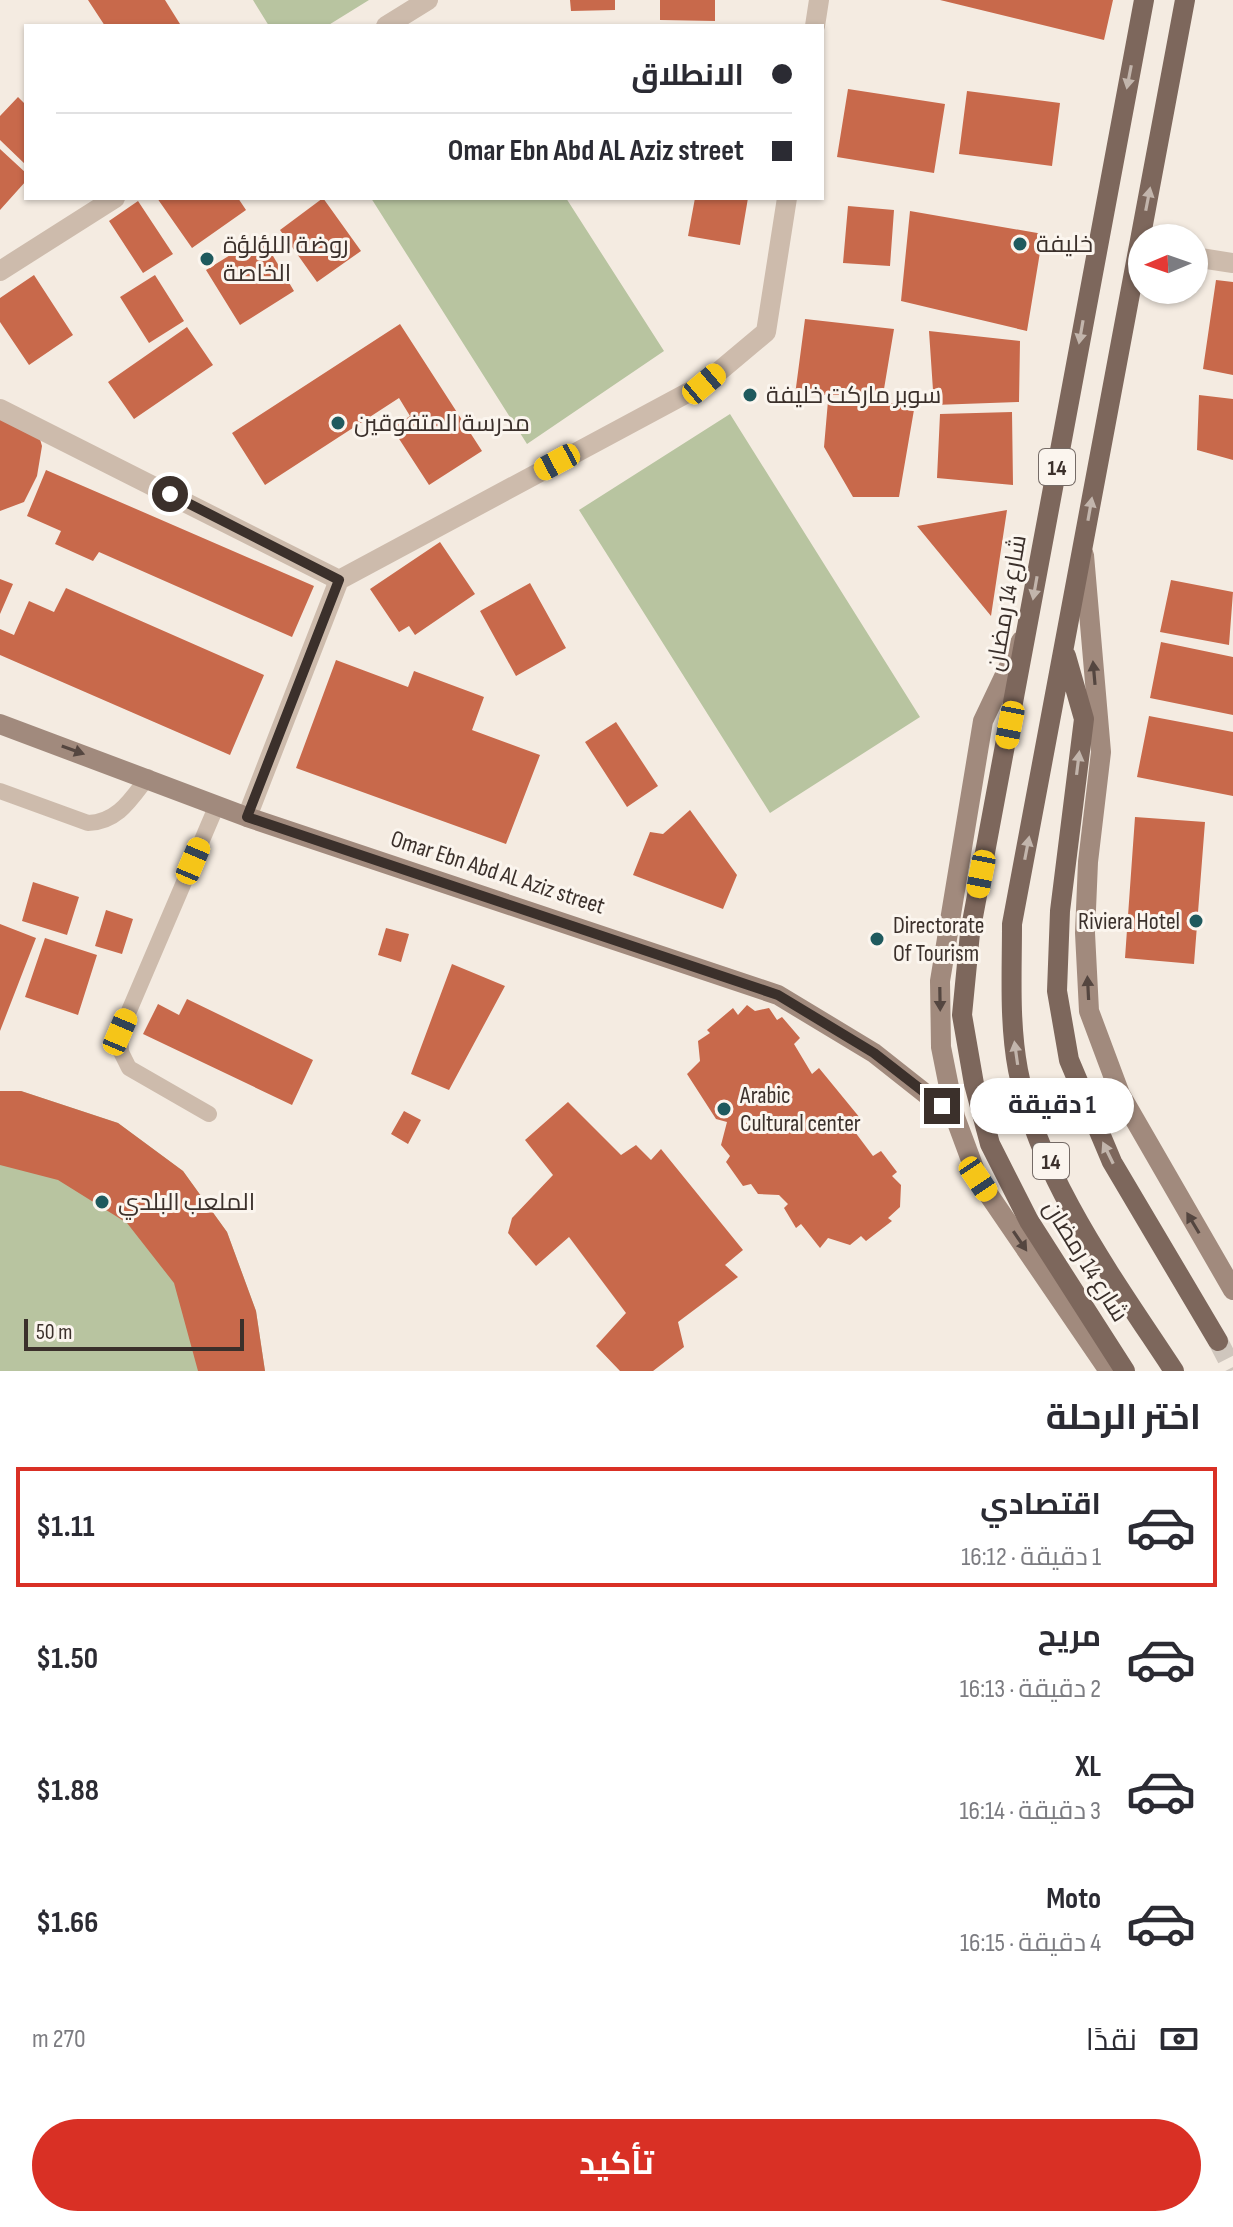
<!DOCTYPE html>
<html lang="ar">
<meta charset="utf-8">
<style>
body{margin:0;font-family:"Sofia Sans Condensed",Cairo,sans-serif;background:#f2f2f3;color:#2b2b33;direction:rtl;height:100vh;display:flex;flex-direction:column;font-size:30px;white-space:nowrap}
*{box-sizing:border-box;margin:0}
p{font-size:26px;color:#7c7c81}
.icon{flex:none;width:44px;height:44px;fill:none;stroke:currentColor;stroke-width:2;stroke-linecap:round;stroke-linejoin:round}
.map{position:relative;height:1371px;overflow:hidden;direction:ltr}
.details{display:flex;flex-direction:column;background:#fff;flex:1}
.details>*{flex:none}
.hud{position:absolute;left:24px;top:24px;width:800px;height:176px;border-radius:0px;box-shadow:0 2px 6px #0004;direction:rtl;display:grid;align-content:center;height:176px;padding:0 32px;background:#fff}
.needle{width:52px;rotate:268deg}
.buttons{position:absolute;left:1128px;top:224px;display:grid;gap:16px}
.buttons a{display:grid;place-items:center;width:80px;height:80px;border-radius:50%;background:#fff;box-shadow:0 2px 6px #0004;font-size:40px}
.scale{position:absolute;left:24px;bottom:20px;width:220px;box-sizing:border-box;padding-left:8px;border:4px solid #3b302b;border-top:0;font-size:22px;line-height:28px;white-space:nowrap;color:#3b302b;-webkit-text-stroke:6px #fbf5ee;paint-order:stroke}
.end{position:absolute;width:36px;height:36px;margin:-18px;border:10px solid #3b302b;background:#fff;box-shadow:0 0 0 4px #fff}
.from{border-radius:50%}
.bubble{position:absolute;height:56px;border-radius:28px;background:#fff;box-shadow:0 2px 6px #0004;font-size:26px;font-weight:700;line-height:56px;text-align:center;direction:rtl}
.car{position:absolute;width:24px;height:48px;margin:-24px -12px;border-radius:10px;box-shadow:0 0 6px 2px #0007;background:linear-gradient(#f5c518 24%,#345 0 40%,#f5c518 0 76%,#345 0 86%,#f5c518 0)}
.hud b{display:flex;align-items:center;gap:28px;height:76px;font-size:30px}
.hud b+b{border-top:2px solid #e1e1e2}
.hud i{width:20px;height:20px;background:#2b2b33}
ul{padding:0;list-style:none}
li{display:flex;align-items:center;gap:24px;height:120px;margin:0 16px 12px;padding:0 16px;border:4px solid transparent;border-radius:0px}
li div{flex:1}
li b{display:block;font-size:30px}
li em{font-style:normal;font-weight:700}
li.current{border-color:#d93025}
li>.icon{width:72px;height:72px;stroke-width:1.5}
h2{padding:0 32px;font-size:36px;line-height:96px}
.pay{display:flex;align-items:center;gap:20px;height:88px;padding:0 32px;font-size:30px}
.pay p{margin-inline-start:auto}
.action{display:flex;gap:16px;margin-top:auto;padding:16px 32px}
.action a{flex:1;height:92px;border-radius:48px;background:#d93025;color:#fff;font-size:32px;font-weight:700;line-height:92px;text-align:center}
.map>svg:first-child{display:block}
.green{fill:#b8c4a0}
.building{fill:#c8694b}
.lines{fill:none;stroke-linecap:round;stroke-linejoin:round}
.primary-tunnel{stroke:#cfc6bd;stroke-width:20;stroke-dasharray:20 10;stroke-linecap:butt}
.lane{stroke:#cdbbac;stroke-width:16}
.street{stroke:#cdbbac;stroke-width:20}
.secondary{stroke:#a18a7d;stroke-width:20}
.primary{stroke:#7d675c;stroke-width:20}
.oneway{fill:#c2b5ac}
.oneway2{fill:#544640}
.route{stroke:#3b302b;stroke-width:10}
.poi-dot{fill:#1f5a5e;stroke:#fbf5ee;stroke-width:3}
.labels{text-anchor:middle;stroke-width:6;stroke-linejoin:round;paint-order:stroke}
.shield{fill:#fbf5ee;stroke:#756b66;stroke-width:2}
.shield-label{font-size:22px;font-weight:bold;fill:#3b302b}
.poi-label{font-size:24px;fill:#3b302b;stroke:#fbf5ee;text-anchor:start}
.street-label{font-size:24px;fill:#3b302b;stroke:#fbf5ee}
</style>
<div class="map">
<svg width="1233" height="1371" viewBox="0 0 1233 1371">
<rect width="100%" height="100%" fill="#f4ebe1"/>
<path class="green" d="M253,0h116l-42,26h-58z
M371,198h195l98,153 -137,93z
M730,414l190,303 -150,96 -191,-303z
M0,1091h21l97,32 65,48 44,61 29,79 9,60h-265z"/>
<path class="building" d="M88,0h77l15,24 -75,2z
M570,0h45v10l-44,1z
M660,0h55v21l-55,-1z
M940,0h173l-9,40z
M848,89l97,15 -11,69 -97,-16z
M967,91l93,12 -8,63 -93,-12z
M18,97l8,8v60l-26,-25v-24z
M0,149l26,24v8l-26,29z
M157,198h81l8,12 -54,38z
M323,198l38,53 -44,31 -37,-52z
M695,198h53l-8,47 -52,-9z
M138,201l35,53 -30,19 -34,-52z
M848,206l46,4 -4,56 -47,-3z
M910,211l133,23 -16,97 -126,-30z
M261,236l33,55 -54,34 -34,-55z
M34,275l39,60 -44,30 -29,-43v-24z
M155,275l29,46 -35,22 -29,-46z
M1216,280l17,2v93l-30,-6z
M805,319l89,10 -11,66h-88z
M400,324l82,127 -53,34 -37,-57 18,-12 -11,-18 -134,87 -33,-52z
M187,327l26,38 -79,54 -26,-37z
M929,331l91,10 -1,61 -85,3z
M1199,395l34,4v61l-36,-10z
M828,401l87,3 -16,93h-46l-29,-50z
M0,405l36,21 6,20 -5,30 -13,26 -24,9z
M1012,412l1,73 -76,-7 3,-64z
M46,470l268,116 -22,51 -193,-85 -6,9 -38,-17 6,-13 -34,-15z
M1007,510l-16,106 -74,-90z
M440,542l35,52 -60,41 -6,-9 -10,6 -29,-43z
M0,579l13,5 -13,30z
M1171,580l62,12 -4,53 -69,-13z
M530,583l36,65 -50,28 -36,-65z
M66,588l198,87 -34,80 -230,-100v-26l14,6 15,-34 25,11z
M1161,642l72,15v58l-83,-17z
M336,660l72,27 6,-16 70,26 -12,33 68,25 -34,89 -210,-76z
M1149,716l84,16v64l-96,-19z
M616,722l42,64 -31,21 -42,-65z
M690,810l47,65 -14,34 -90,-34 17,-43 13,2z
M1135,817l70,5 -11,142 -69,-6z
M33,882l46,15 -12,38 -45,-14z
M106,910l27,9 -11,35 -27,-8z
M0,924l36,14 -36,93z
M386,928l23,6 -8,28 -23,-7z
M45,938l52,17 -19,60 -53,-18z
M452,964l53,22 -56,104 -38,-16z
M187,999l126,61 -21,45 -149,-71 15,-30 21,11z
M747,1005l8,6 14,-3 8,12 5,-3 18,21 -6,6 18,30 7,-6 41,50 -8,10 21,28 8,-5 16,21 -5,4 9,9 -1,22 -12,11 4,3 -26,20 -5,-5 -11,9 -22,-7 -8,10 -19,-24 -5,4 -12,-20 4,-4 -9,-9 -21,-1 -7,-10 -8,2 -17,-24 4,-6 -9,-11 6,-23 -11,-3 -29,-45 13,-13 -2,-20 12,-8 -3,-3 26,-22 5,7z
M0,1091h21l97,32 65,48 44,61 29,79 9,60h-67l-24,-88 -47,-60 -69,-43 -58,-15z
M568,1102l53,53 15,-10 15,15 10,-11 82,101 -18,15 13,12 -60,45 6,25 -31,24h-33l-24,-25 30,-33 -57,-76 -33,29 -28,-33 4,-15 41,-43 -28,-35z
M404,1111l17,9 -13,24 -17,-10z"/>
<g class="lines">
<path class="primary-tunnel" d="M1218,1341l15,29"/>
<path class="lane" d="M0,791l88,32c30,-1 43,-24 60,-46
M209,1114l-80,-46 -8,-16 -1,-20 97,-227"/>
<path class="street" d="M386,26l42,-26
M815,26l4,-26
M1194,257l39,6
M0,271l115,-73
M0,409l339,171
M247,817l92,-237 365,-196 62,-52 21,-134"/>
<path class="secondary" d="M1084,555l17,197 -13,110 -3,71 4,78 31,83 113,196
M1021,641l-38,80 -43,260 1,66 14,70 23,62 131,192
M0,724l247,93 531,178 96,58 81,64"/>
<path class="primary" d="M1066,656l18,63 -24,192 -3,80 12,69 43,102 106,179
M1125,1371l-96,-150 -39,-77 -16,-60 -12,-69 8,-82 174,-933
M1174,1371c-59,-90 -136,-194 -156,-301 -9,-48 -6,-97 -6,-146l173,-924"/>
</g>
<defs><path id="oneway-solid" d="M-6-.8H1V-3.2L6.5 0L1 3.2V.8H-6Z" transform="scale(2)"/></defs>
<g class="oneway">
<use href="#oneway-solid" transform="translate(1129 77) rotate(101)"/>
<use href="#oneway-solid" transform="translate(1148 199) rotate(-79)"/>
<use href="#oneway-solid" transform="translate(1081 332) rotate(100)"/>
<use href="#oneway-solid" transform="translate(1090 509) rotate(-80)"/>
<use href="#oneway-solid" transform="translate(1035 588) rotate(100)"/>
<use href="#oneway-solid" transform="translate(1078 763) rotate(-83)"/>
<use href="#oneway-solid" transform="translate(1027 848) rotate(-79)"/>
<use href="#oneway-solid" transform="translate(1016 1053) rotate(-98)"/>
<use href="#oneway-solid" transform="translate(1108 1153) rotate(-116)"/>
</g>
<g class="oneway2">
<use href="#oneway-solid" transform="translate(1094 673) rotate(-95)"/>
<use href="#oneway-solid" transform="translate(73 750) rotate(20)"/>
<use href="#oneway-solid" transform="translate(1088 988) rotate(-93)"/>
<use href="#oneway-solid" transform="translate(940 999) rotate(89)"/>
<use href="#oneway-solid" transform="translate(1193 1223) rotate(-121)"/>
<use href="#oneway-solid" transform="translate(1020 1241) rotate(56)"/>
</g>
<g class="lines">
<path class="route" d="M170,494l169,86 -92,237 531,178 96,58 68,53"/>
</g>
<g class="poi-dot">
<circle cx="1020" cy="244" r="8"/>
<circle cx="207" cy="259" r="8"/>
<circle cx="750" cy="395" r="8"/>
<circle cx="338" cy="423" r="8"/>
<circle cx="1196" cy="921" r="8"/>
<circle cx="877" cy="939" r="8"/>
<circle cx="724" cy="1109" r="8"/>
<circle cx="102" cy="1202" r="8"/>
</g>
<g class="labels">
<g class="shield">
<rect x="1039" y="449" width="36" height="36" rx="6"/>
<rect x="1033" y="1143" width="36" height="36" rx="6"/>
</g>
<g class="shield-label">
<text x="1057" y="475">14</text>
<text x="1051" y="1169">14</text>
</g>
<g class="poi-label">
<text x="1036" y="252">خليفة</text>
<text x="223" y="253">روضة اللؤلؤة<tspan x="223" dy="28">الخاصة</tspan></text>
<text x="766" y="403">سوبر ماركت خليفة</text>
<text x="354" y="431">مدرسة المتفوقين</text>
<text x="1180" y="929" text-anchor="end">Riviera Hotel</text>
<text x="893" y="933">Directorate<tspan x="893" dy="28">Of Tourism</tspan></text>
<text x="740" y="1103">Arabic<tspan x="740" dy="28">Cultural center</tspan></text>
<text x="118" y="1210">الملعب البلدي</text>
</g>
<g class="street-label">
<text transform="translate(1006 603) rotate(-80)" y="8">شارع 14 رمضان</text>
<text transform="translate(498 872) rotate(18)" y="8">Omar Ebn Abd AL Aziz street</text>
<text transform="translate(1086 1261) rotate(58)" y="8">شارع 14 رمضان</text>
</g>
</g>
</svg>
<div class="buttons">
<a><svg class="needle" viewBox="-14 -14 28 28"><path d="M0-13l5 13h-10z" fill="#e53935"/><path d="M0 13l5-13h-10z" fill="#7c7c81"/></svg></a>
</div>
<div class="scale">50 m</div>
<i class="end from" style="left:170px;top:494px"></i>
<i class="end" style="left:942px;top:1106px"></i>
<div class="bubble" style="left:970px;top:1078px;width:164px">1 دقيقة</div>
<i class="car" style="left:704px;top:384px;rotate:50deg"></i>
<i class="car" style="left:557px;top:462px;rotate:242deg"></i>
<i class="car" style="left:1010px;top:725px;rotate:191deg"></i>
<i class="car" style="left:193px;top:861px;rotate:23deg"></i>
<i class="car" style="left:981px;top:874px;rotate:191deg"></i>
<i class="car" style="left:120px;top:1032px;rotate:23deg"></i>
<i class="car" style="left:978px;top:1179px;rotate:146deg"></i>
<div class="hud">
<b><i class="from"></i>الانطلاق</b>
<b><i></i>Omar Ebn Abd AL Aziz street</b>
</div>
</div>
<section class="details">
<h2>اختر الرحلة</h2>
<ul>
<li class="current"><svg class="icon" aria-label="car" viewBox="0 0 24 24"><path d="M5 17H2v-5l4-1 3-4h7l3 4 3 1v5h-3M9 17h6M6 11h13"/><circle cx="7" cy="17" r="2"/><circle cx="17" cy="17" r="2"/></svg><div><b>اقتصادي</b><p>1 دقيقة · 16:12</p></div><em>$1.11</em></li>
<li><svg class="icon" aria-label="car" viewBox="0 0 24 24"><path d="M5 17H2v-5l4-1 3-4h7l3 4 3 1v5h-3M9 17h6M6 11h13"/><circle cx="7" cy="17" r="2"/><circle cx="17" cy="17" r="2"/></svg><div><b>مريح</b><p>2 دقيقة · 16:13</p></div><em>$1.50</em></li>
<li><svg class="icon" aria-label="car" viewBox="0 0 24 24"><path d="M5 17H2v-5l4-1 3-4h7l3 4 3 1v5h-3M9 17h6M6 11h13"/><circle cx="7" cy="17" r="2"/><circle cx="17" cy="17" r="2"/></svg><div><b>XL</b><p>3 دقيقة · 16:14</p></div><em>$1.88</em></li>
<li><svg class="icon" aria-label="car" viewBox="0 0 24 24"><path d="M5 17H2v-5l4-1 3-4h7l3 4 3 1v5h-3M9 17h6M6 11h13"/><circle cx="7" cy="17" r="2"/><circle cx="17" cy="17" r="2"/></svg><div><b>Moto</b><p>4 دقيقة · 16:15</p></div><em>$1.66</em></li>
</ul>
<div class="pay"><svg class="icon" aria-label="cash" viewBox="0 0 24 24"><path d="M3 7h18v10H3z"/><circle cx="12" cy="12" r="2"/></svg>نقدًا<p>270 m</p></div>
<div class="action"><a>تأكيد</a></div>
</section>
